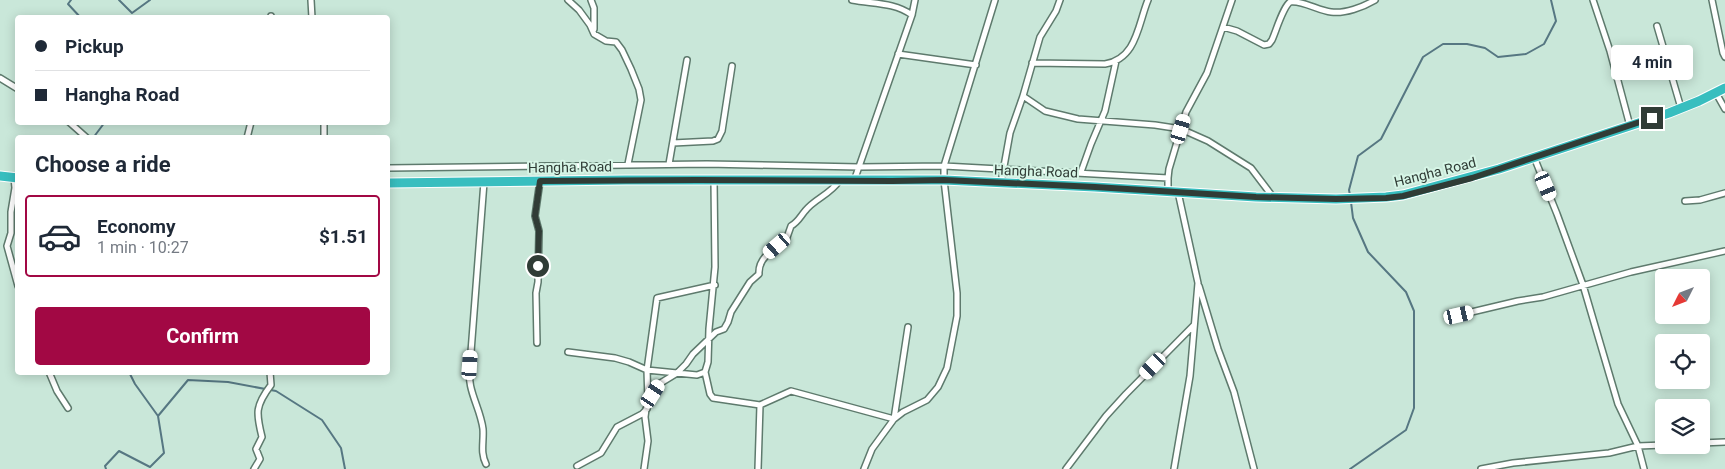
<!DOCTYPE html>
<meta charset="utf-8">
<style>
body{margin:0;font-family:Roboto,sans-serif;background:#f6f6f7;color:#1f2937;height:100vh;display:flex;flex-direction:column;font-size:19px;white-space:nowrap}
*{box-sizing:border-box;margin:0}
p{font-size:16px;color:#747a83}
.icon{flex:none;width:28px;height:28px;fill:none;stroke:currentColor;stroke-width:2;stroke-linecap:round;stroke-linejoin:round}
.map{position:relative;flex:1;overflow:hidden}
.drawer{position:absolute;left:15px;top:135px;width:375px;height:240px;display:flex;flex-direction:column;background:#fff;border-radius:5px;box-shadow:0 2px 12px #0003}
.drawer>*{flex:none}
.top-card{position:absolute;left:15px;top:15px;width:375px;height:110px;border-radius:5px;box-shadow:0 2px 12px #0003;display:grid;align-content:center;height:110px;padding:0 20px;background:#fff}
.needle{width:32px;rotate:228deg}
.tools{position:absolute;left:1655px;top:269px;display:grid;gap:10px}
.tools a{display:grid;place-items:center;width:55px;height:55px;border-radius:5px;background:#fff;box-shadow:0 2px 12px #0003;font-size:25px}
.end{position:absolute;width:22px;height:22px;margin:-11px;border:6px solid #303c36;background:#fff;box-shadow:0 0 0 2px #fff}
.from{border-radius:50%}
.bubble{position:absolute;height:35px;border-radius:5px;background:#fff;box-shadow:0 2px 12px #0003;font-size:16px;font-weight:700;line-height:35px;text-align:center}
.car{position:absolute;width:15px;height:30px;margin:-15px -8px;border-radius:6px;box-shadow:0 0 4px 1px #0007;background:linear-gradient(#fff 24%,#345 0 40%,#fff 0 76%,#345 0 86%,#fff 0)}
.top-card b{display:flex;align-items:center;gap:18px;height:48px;font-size:19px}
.top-card b+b{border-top:1px solid #e0e1e3}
.top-card i{width:12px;height:12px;background:#1f2937}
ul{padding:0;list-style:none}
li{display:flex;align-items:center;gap:15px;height:82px;margin:0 10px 8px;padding:0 10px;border:2px solid transparent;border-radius:5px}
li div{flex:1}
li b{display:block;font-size:19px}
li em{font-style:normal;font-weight:700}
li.active{border-color:#a20844}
li>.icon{width:45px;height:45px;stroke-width:1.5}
h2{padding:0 20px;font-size:22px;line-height:60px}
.primary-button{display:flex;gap:10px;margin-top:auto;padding:10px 20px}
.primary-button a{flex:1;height:58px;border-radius:5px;background:#a20844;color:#fff;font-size:20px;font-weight:700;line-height:58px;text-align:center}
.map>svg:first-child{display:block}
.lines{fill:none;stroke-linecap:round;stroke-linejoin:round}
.stream{stroke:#567782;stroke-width:2}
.minor-casing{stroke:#5e7a6d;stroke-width:8}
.trunk-casing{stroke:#fff;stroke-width:11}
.minor{stroke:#fff;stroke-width:5}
.trunk{stroke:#38bebf;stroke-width:9}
.route{stroke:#303c36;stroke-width:6}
.labels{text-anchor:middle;stroke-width:4;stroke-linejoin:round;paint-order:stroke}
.street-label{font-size:14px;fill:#303c36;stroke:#d6f5e6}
</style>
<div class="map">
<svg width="1725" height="469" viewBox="0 0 1725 469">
<rect width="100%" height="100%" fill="#c9e7d9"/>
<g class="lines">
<path class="stream" d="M71,0l-3,4 13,14
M119,0l13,13 18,-13
M93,138l12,-16
M1350,195l-1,-5 9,-34 23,-17 42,-82 20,-13h24l18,4 13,9 28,-3 18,-10 12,-23 -5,-21
M158,416l30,-36 40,2 48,9 46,29 19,28 4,21
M106,469l-1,-3 14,-15 31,16 14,-14 -6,-37 -23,-32 -6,-12
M1350,469l56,-39 8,-22v-97l-8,-19 -38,-40 -15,-34 -2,-16"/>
<defs>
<path id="minor" d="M311,0l1,18
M568,0l11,10 11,15 4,9 12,7 10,1 6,8 9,19 8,20 2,11 -13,64
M591,0l3,8v21
M852,0c21,4 42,2 60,15
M1593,0l17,51 20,75
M1712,0l11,53 2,4
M271,16v2
M1657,26l24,82
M1223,27l14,4 27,14 5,-1 3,-4c4,-9 11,-33 18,-38 12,-2 29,9 41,10 14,2 32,-5 44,-12
M898,54l78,11
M1032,63l73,1c32,-5 33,-40 43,-64
M0,78l18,11
M1716,93l9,16
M1023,96l22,15 33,8 77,6 26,4 27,12 43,27 22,29
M69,122l18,16
M324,122v16
M247,138l4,-16
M673,143l40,-2 5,-2 4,-8 10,-65
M1534,157l23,57 26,71 35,119 20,42 6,23
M669,164l18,-104
M388,168l319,-4 152,3 85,-1 224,12
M1081,172l10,-28 14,-33 11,-50
M14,177l1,11 -4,24v21l-4,13 11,40
M854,181l58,-166 3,-15
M484,182l-14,183c-4,25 10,41 13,64 1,13 -3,23 3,35
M1001,183l9,-50 13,-37 17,-59 16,-26 4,-11
M1168,191v-13l1,-9 17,-57 21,-39 25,-73
M1685,201l15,-1 25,-7
M1199,286l19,63 16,43 20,77
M1459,315l59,-14 25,-4 88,-25 94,-21
M537,343l-1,-50 2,-11 1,-51 -4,-15 5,-35
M568,352l47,6 14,4 18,8 50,5 8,-3 3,-10 1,-33 6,-62 -1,-87
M49,372l8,19 11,17
M705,372l5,22 3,4 47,7 31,-14 103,28 14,-92
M648,401l11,-17 18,-11 9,-9 7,-10 23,-22 8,-3 4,-7 3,-10 19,-30 9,-8c-1,-15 13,-25 26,-31l6,-17c7,-4 9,-9 14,-15 9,-12 26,-17 34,-30
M1701,443l24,-1
M577,466l24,-13 16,-26 25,-13 5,-5 1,-8 -1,-31 10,-72 58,-13
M254,469l6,-10 -4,-10 6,-12c-6,-24 -7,-31 9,-52l-1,-13
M644,469l4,-28 -3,-24 1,-8
M758,469l2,-64
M864,469l8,-20 22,-30 9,-7 24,-12 11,-13 9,-19 10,-52v-23l-13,-113v-14l51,-166
M1066,469l40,-53 20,-22 68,-69
M1174,469l16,-93 8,-93 -20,-91
M1481,469l32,-6 96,-10 29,-7 26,-1"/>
<path id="trunk" d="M0,176l18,2
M388,183l238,-3h318l151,7 161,10 80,2 50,-2 17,-2 96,-26 170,-56 30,-12 26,-13"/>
</defs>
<use href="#minor" class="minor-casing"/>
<use href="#trunk" class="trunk-casing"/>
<use href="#minor" class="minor"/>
<use href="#trunk" class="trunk"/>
</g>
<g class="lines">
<path class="route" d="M538,266l1,-35 -4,-15 5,-35 157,-1 195,1 52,-1 151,7 161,10 80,2 50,-1 17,-2 69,-18 180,-60"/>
</g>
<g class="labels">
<g class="street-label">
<text transform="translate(570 167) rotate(-1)" y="5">Hangha Road</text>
<text transform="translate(1036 171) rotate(2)" y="5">Hangha Road</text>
<text transform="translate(1435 172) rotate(-14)" y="5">Hangha Road</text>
</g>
</g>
</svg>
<div class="tools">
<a><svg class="needle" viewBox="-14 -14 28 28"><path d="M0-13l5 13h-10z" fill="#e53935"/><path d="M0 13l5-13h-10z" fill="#747a83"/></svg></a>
<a><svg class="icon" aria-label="locate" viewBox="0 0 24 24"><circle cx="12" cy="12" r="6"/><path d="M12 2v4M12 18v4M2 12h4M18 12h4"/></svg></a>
<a><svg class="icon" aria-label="layers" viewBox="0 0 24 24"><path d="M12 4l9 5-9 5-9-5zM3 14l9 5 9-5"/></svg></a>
</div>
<i class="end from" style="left:538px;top:266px"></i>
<i class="end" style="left:1652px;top:118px"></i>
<div class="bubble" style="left:1611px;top:45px;width:82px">4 min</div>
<i class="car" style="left:1181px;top:129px;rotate:17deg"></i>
<i class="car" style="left:1546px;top:186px;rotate:157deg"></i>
<i class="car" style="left:777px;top:246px;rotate:229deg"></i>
<i class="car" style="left:1459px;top:315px;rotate:77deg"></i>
<i class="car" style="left:470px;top:365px;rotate:4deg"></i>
<i class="car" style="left:1153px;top:366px;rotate:224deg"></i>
<i class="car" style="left:653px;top:394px;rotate:33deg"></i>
<div class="top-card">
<b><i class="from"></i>Pickup</b>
<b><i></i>Hangha Road</b>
</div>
<section class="drawer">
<h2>Choose a ride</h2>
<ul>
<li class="active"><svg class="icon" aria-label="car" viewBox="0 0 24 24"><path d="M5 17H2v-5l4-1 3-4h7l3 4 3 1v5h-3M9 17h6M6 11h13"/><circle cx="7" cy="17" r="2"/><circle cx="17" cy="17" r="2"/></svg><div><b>Economy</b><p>1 min · 10:27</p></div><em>$1.51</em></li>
</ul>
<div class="primary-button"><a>Confirm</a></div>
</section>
</div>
